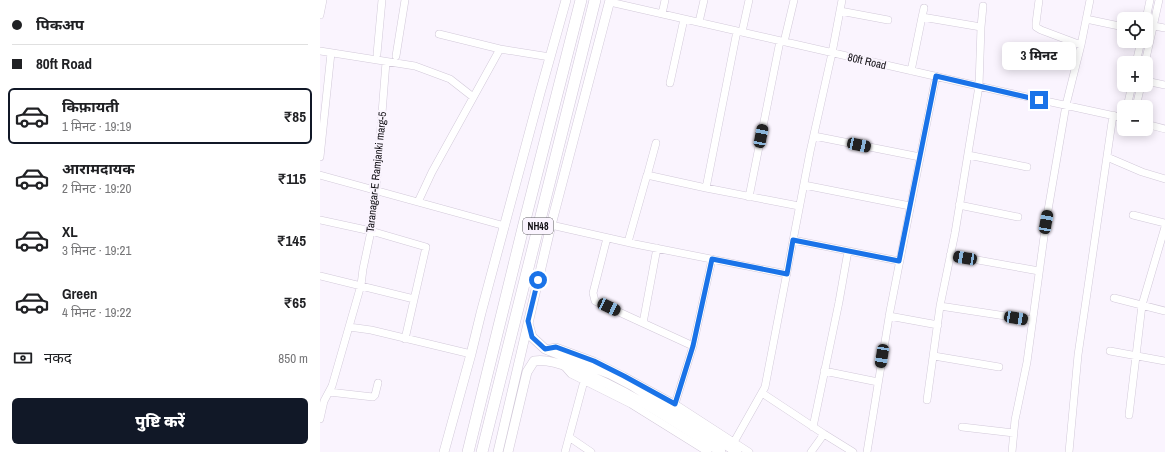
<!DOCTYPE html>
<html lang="hi">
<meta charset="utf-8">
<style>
body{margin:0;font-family:"Archivo Narrow","Noto Sans Devanagari",sans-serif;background:#f6f6f6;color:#202124;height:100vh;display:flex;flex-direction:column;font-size:15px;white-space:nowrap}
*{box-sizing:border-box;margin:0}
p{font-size:13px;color:#757577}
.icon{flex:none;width:22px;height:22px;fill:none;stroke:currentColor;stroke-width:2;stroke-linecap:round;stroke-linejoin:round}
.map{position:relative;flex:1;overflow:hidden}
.panel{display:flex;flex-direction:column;background:#fff;width:320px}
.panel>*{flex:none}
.hud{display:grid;align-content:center;height:88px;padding:0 12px;background:#fff}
.buttons{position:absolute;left:797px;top:12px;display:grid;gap:8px}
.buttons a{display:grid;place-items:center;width:36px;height:36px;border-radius:6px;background:#fff;box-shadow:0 2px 10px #0003;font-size:20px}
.end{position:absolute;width:18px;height:18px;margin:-9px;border:5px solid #1a73e8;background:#fff;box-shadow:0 0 0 2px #fff}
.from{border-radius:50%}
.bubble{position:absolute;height:28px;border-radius:6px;background:#fff;box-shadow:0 2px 10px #0003;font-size:13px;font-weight:800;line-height:28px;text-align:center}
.car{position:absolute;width:12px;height:24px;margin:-12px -6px;border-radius:5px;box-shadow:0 0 3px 1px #0007;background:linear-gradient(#222 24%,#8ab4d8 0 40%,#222 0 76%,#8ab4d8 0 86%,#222 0)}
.hud b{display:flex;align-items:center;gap:14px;height:38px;font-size:15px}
.hud b+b{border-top:1px solid #e0e0e0}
.hud i{width:10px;height:10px;background:#202124}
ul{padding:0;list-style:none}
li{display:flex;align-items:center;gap:12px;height:56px;margin:0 8px 6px;padding:0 4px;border:2px solid transparent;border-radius:6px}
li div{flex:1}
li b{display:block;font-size:15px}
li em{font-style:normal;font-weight:800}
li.active{border-color:#111827}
li>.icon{width:36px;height:36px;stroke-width:1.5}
.pay{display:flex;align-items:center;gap:10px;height:44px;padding:0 12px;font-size:15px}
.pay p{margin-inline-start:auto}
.action{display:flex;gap:8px;margin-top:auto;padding:8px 12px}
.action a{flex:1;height:46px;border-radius:6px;background:#111827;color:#fff;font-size:16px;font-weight:800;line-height:46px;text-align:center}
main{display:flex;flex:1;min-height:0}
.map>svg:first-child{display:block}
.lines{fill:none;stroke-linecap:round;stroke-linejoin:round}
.minor-casing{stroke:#d2c9d9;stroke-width:8}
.tertiary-casing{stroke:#d2c9d9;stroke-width:10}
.trunk-casing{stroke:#d2c9d9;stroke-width:12}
.minor{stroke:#fff;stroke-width:7}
.tertiary{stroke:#fff;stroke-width:9}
.trunk{stroke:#fff;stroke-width:11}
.route{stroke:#1a73e8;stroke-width:5}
.labels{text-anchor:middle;stroke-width:4;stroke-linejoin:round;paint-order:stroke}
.shield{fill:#faf4fe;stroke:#57545a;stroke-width:1}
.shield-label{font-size:10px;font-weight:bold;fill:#110f14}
.street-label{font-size:11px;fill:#110f14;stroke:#faf4fe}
</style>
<main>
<section class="panel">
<div class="hud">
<b><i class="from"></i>पिकअप</b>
<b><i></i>80ft Road</b>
</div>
<ul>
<li class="active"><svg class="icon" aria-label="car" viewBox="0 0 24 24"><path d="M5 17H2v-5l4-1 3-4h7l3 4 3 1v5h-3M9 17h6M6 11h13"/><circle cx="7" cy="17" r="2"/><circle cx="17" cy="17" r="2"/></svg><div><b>किफ़ायती</b><p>1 मिनट · 19:19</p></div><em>₹85</em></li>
<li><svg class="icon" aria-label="car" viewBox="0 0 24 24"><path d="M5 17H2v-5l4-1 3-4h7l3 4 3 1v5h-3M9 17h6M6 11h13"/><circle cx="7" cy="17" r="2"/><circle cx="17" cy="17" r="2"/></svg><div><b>आरामदायक</b><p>2 मिनट · 19:20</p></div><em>₹115</em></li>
<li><svg class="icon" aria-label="car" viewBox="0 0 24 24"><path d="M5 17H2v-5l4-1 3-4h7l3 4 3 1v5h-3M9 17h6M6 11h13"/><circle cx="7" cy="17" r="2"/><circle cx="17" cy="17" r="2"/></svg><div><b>XL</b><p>3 मिनट · 19:21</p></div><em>₹145</em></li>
<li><svg class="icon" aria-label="car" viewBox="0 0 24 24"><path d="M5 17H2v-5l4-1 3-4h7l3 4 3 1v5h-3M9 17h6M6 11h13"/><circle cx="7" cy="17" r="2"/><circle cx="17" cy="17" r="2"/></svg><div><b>Green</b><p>4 मिनट · 19:22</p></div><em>₹65</em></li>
</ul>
<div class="pay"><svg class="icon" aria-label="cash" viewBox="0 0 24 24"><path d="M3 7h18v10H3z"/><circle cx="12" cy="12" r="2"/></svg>नकद<p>850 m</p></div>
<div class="action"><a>पुष्टि करें</a></div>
</section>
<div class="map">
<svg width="845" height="452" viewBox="0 0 845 452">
<rect width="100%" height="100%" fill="#faf4fe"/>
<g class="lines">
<defs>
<path id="minor" d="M719,0l-3,23v4l5,3 40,15
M290,2l390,89 124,27
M520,11l48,9
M342,14l3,-14
M0,15l3,-15
M602,17l2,-9
M766,19l38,8
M826,19l4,-19
M379,22l5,-22
M834,26l11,2
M661,27l2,-21
M422,32l7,-32
M119,34l61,15 50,8
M464,42l10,-42
M0,51l95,15 35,13 23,18
M57,54l5,-54
M76,56l9,-56
M816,63l5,-22
M825,63l14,-63
M591,71l11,-54 59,10 -2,59 -24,147 -15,73 -13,94
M826,81l19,4
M350,83l14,-64
M807,107l5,-22
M816,107l5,-22
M826,124l19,5
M494,136l106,21
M648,155l59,12
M0,157l11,-104
M787,157l35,15 23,7
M0,175l185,51
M327,176l9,-33
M484,185l106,21
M386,188l31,-157
M429,197l31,-156
M98,202l14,-30 68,-123
M639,205l59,12
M813,215l32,8
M0,220l51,11 55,16 -21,92
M231,225l84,19 152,30
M287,238l-14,55 2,8 98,45
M473,240l106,21
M308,242l19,-67 59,13 93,18
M630,255l89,16
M0,276l94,23
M794,298l51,13
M620,306l92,14
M569,316l49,9
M323,323l14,-75
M29,327l22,3 100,24
M225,349l11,-2 38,14 30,15 51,28 74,48
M790,351l55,10
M614,356l65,11
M244,366l7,8 60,30 77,48
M504,371l54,11
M9,392l44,5 2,-2 3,-12
M442,393l62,41 29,18
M355,404l18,-58 19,-87
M809,415l13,-110 23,-78
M0,419l4,-18 8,-15 29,-101 2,-16 8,-38 5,-41 10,-128
M493,427l26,-125 9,-51
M642,427l52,6
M249,437l22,15
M414,442l31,-55 45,-235 22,-99 10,-53
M245,452l19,-71
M491,452l13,-18
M547,452l23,-141 46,-235
M692,452l3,-32 12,-58 19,-140 20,-117 15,-60 9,-45
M749,452l9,-97 35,-240"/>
<path id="tertiary" d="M208,323l4,14 13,12 65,25 21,11 106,67
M124,452l27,-98 10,-41 59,-220 26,-93
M178,452l53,-227 59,-225
M188,452l19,-80 7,-11c15,-2 29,4 42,9 52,20 98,52 145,82"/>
<path id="trunk" d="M148,452l56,-228 57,-224
M162,452l113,-452"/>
</defs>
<use href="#minor" class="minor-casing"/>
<use href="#tertiary" class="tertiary-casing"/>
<use href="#trunk" class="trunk-casing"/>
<use href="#minor" class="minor"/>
<use href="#tertiary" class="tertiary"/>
<use href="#trunk" class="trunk"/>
</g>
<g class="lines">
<path class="route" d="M218,280l-10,41 4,16 13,12 11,-2 38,14 30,15 51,28 18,-58 19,-87 75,15 6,-34 106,21 37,-185 103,24"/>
</g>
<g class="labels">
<rect class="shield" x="203" y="218" width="30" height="16" rx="3"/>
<g class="shield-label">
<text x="218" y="230">NH48</text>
</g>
<g class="street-label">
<text transform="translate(547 61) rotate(13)" y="4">80ft Road</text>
<text transform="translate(56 172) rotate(-84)" y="4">Taranagar-E Ramjanki marg-5</text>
</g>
</g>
</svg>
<div class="buttons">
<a><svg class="icon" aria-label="locate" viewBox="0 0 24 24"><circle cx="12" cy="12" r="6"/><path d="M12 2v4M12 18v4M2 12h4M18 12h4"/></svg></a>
<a>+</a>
<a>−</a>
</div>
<i class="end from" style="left:218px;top:280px"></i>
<i class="end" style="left:719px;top:100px"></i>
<div class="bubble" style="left:682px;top:42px;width:74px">3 मिनट</div>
<i class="car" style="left:441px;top:136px;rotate:11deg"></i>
<i class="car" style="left:539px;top:145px;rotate:102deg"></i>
<i class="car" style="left:726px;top:222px;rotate:10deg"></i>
<i class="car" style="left:645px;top:258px;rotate:280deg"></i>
<i class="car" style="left:289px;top:307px;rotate:115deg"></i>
<i class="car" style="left:696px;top:318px;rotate:99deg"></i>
<i class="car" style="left:562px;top:356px;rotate:189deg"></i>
</div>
</main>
